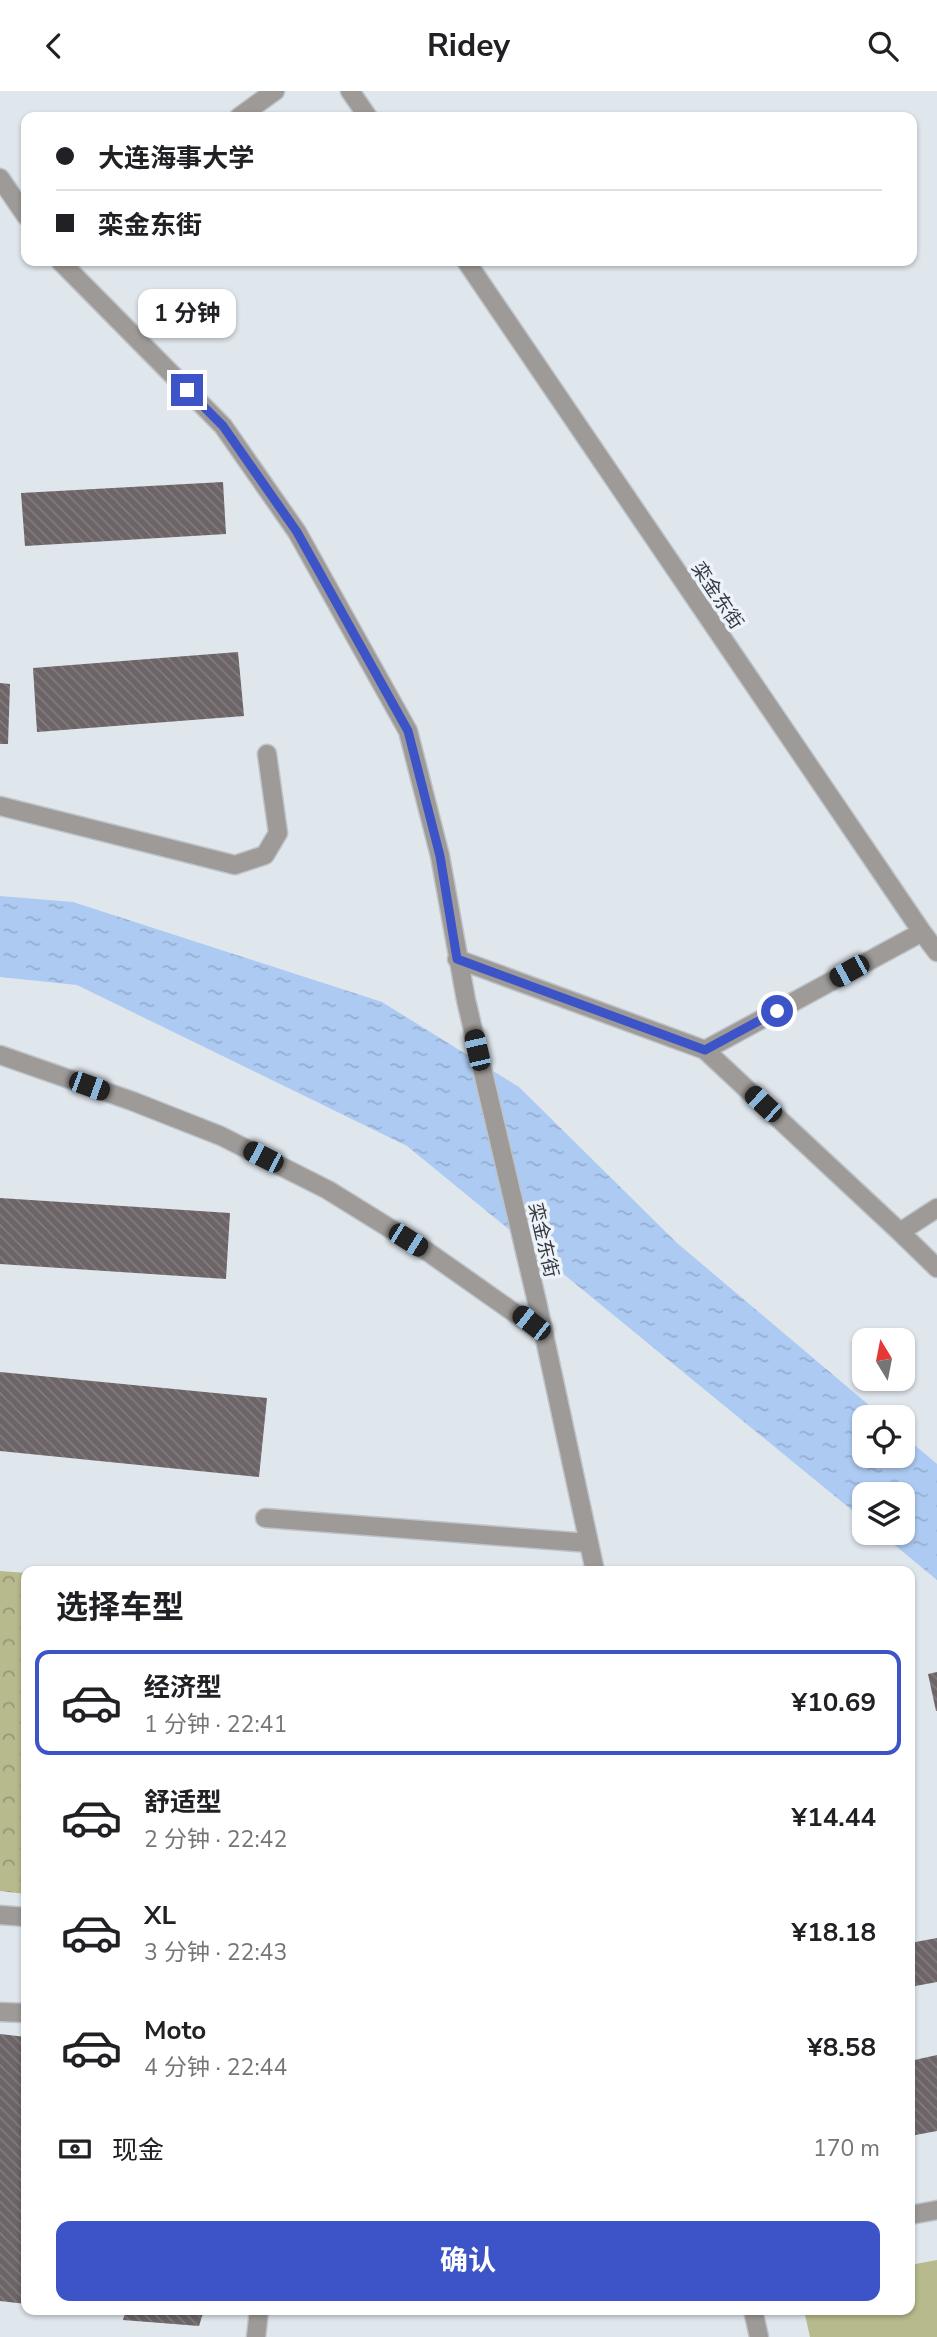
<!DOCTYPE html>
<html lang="zh">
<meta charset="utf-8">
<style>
body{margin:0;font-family:"Nunito Sans","Noto Sans SC",sans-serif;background:#f2f2f2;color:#202124;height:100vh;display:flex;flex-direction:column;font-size:26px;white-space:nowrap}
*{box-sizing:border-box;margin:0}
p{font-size:23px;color:#757577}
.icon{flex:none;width:38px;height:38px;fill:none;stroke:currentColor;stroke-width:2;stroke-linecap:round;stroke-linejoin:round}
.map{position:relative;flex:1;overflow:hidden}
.panel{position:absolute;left:21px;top:1475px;width:894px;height:749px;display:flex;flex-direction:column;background:#fff;border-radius:14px;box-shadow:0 2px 5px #0004}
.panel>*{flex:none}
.hud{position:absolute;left:21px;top:21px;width:896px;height:154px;border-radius:14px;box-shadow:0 2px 5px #0004;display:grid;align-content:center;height:154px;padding:0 35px;background:#fff}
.needle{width:46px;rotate:350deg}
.buttons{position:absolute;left:852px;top:1237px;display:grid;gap:14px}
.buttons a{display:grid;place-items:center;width:63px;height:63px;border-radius:14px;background:#fff;box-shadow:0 2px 5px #0004;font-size:35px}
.end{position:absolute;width:32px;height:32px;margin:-16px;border:9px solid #3c54c7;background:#fff;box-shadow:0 0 0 4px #fff}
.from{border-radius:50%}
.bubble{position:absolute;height:49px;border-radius:14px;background:#fff;box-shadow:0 2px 5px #0004;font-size:23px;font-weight:700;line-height:49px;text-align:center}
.car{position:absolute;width:21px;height:42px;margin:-21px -10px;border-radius:9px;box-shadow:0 0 5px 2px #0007;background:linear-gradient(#222 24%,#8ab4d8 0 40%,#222 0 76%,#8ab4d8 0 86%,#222 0)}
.hud b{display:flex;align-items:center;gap:24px;height:66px;font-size:26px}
.hud b+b{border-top:2px solid #e0e0e0}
.hud i{width:18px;height:18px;background:#202124}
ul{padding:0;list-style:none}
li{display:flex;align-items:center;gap:21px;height:105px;margin:0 14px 10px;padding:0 21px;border:4px solid transparent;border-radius:14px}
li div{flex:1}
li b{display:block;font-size:26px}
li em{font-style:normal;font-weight:700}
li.current{border-color:#3c54c7}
li>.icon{width:63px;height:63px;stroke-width:1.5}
h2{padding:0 35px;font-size:32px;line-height:84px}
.pay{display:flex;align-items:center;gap:18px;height:77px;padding:0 35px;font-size:26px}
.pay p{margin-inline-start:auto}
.primary-button{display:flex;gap:14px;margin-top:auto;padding:14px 35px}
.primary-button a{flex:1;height:80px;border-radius:14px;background:#3c54c7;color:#fff;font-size:28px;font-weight:700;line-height:80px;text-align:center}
header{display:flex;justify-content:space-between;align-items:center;height:91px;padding:0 35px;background:#fff;font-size:32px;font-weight:700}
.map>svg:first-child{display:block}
.park{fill:url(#park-crowns)}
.garden{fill:#b6ba8c}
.water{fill:url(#water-ripples)}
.building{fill:url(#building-back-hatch)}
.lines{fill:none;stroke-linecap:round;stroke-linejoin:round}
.minor-casing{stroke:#bdc3c9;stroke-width:21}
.minor{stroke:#9d9a97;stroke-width:18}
.route{stroke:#3c54c7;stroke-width:9}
.labels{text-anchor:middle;stroke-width:7;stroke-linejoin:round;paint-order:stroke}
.street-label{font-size:19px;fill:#37393c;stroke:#ecf3fa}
</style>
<header><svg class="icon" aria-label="back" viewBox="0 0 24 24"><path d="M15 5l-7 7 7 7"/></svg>Ridey<svg class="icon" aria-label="search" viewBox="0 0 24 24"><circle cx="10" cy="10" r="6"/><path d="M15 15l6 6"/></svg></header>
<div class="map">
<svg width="937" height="2246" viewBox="0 0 937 2246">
<defs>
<pattern id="park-crowns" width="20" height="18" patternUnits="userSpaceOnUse" patternTransform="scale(1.75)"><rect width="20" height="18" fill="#b6ba8c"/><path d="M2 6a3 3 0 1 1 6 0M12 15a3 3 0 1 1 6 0" fill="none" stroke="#959874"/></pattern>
<pattern id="water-ripples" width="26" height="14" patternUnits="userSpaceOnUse" patternTransform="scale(1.75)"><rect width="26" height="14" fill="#adcaf2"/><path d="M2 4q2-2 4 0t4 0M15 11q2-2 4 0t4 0" fill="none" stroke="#95aed0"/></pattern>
<pattern id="building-back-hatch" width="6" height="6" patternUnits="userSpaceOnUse" patternTransform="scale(1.75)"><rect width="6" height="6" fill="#6c6467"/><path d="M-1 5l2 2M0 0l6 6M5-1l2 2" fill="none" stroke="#827c7e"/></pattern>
</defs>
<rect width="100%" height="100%" fill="#dfe6ec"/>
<path class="park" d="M0,1480l26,2v321l-26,-3z"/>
<path class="garden" d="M937,2169v77h-127l-6,-27h106v-45z"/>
<path class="water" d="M0,805l73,6 309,100 137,85 158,156 206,174h-19v39h39v-21l34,29v116l-57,-47h23v-38h-39v25l-457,-374 -330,-161 -77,-8z"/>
<path class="building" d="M223,391l3,52 -201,12 -4,-53z
M238,561l6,64 -207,16 -4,-64z
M0,592l10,1 -2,60h-8z
M0,1107l230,15 -4,66 -226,-15z
M0,1281l267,26 -8,79 -259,-26z
M937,1581v39h-1l-8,-37z
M937,1847v44l-27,5v-44z
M0,1943l26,3v267l-26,-3z
M937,1964v76l-27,5v-75z
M112,2219h92l-5,16 -76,-6 2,-7 -13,-1z"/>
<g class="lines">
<defs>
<path id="minor" d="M350,0l18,26
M239,26l36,-26
M0,87l26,38
M60,170l163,165 74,106 111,199 32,125 26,144 71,302 58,269
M466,170l456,671 15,20
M0,715l235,59 30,-10 13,-22 -11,-79
M457,868l248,91 195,182 37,-24
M705,959l217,-118
M0,964l132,46 89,35 107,54 100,62 115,81
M900,1141l37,36
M265,1427l324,25
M0,1824l26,2
M0,1921l26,1
M910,2124l27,-5
M753,2219l6,27
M256,2246l3,-27"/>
</defs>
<use href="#minor" class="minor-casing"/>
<use href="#minor" class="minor"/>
</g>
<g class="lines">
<path class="route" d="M187,299l36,36 74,106 111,199 32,125 17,103 248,91 72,-39"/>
</g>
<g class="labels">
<g class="street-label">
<text transform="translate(718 504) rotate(56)" y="7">栾金东街</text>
<text transform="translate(544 1149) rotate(77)" y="7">栾金东街</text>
</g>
</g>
</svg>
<div class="buttons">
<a><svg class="needle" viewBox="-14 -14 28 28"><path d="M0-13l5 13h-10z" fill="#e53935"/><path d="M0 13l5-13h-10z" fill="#757577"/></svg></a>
<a><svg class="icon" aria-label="locate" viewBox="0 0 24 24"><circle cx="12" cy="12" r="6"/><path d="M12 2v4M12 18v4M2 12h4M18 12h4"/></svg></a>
<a><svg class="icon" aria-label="layers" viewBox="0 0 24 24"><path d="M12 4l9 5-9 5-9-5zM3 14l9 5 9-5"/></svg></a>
</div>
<i class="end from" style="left:777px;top:920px"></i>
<i class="end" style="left:187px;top:299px"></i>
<div class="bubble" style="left:138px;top:198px;width:98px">1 分钟</div>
<i class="car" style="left:849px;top:880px;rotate:241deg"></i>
<i class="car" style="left:477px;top:959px;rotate:347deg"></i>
<i class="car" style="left:89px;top:995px;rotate:110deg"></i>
<i class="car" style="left:763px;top:1013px;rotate:313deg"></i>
<i class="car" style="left:263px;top:1066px;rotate:297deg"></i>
<i class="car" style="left:408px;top:1149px;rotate:122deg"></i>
<i class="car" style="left:531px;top:1232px;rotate:308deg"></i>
<div class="hud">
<b><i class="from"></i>大连海事大学</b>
<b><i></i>栾金东街</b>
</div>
<section class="panel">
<h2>选择车型</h2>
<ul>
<li class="current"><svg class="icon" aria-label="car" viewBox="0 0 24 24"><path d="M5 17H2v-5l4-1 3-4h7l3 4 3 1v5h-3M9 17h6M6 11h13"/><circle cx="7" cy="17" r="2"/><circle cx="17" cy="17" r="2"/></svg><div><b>经济型</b><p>1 分钟 · 22:41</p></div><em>¥10.69</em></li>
<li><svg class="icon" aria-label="car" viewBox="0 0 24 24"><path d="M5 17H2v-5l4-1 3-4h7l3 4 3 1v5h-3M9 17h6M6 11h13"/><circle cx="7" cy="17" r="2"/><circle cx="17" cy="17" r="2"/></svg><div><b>舒适型</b><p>2 分钟 · 22:42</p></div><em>¥14.44</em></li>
<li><svg class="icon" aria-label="car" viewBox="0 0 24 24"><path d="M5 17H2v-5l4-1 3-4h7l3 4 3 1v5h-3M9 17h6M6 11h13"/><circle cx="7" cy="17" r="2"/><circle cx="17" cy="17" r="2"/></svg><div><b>XL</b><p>3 分钟 · 22:43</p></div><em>¥18.18</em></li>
<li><svg class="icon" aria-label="car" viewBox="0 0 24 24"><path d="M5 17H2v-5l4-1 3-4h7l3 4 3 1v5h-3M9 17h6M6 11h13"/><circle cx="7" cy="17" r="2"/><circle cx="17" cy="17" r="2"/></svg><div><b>Moto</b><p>4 分钟 · 22:44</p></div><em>¥8.58</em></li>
</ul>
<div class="pay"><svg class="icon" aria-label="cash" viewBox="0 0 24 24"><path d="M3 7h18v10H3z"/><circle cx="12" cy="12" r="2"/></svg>现金<p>170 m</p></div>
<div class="primary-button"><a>确认</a></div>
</section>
</div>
